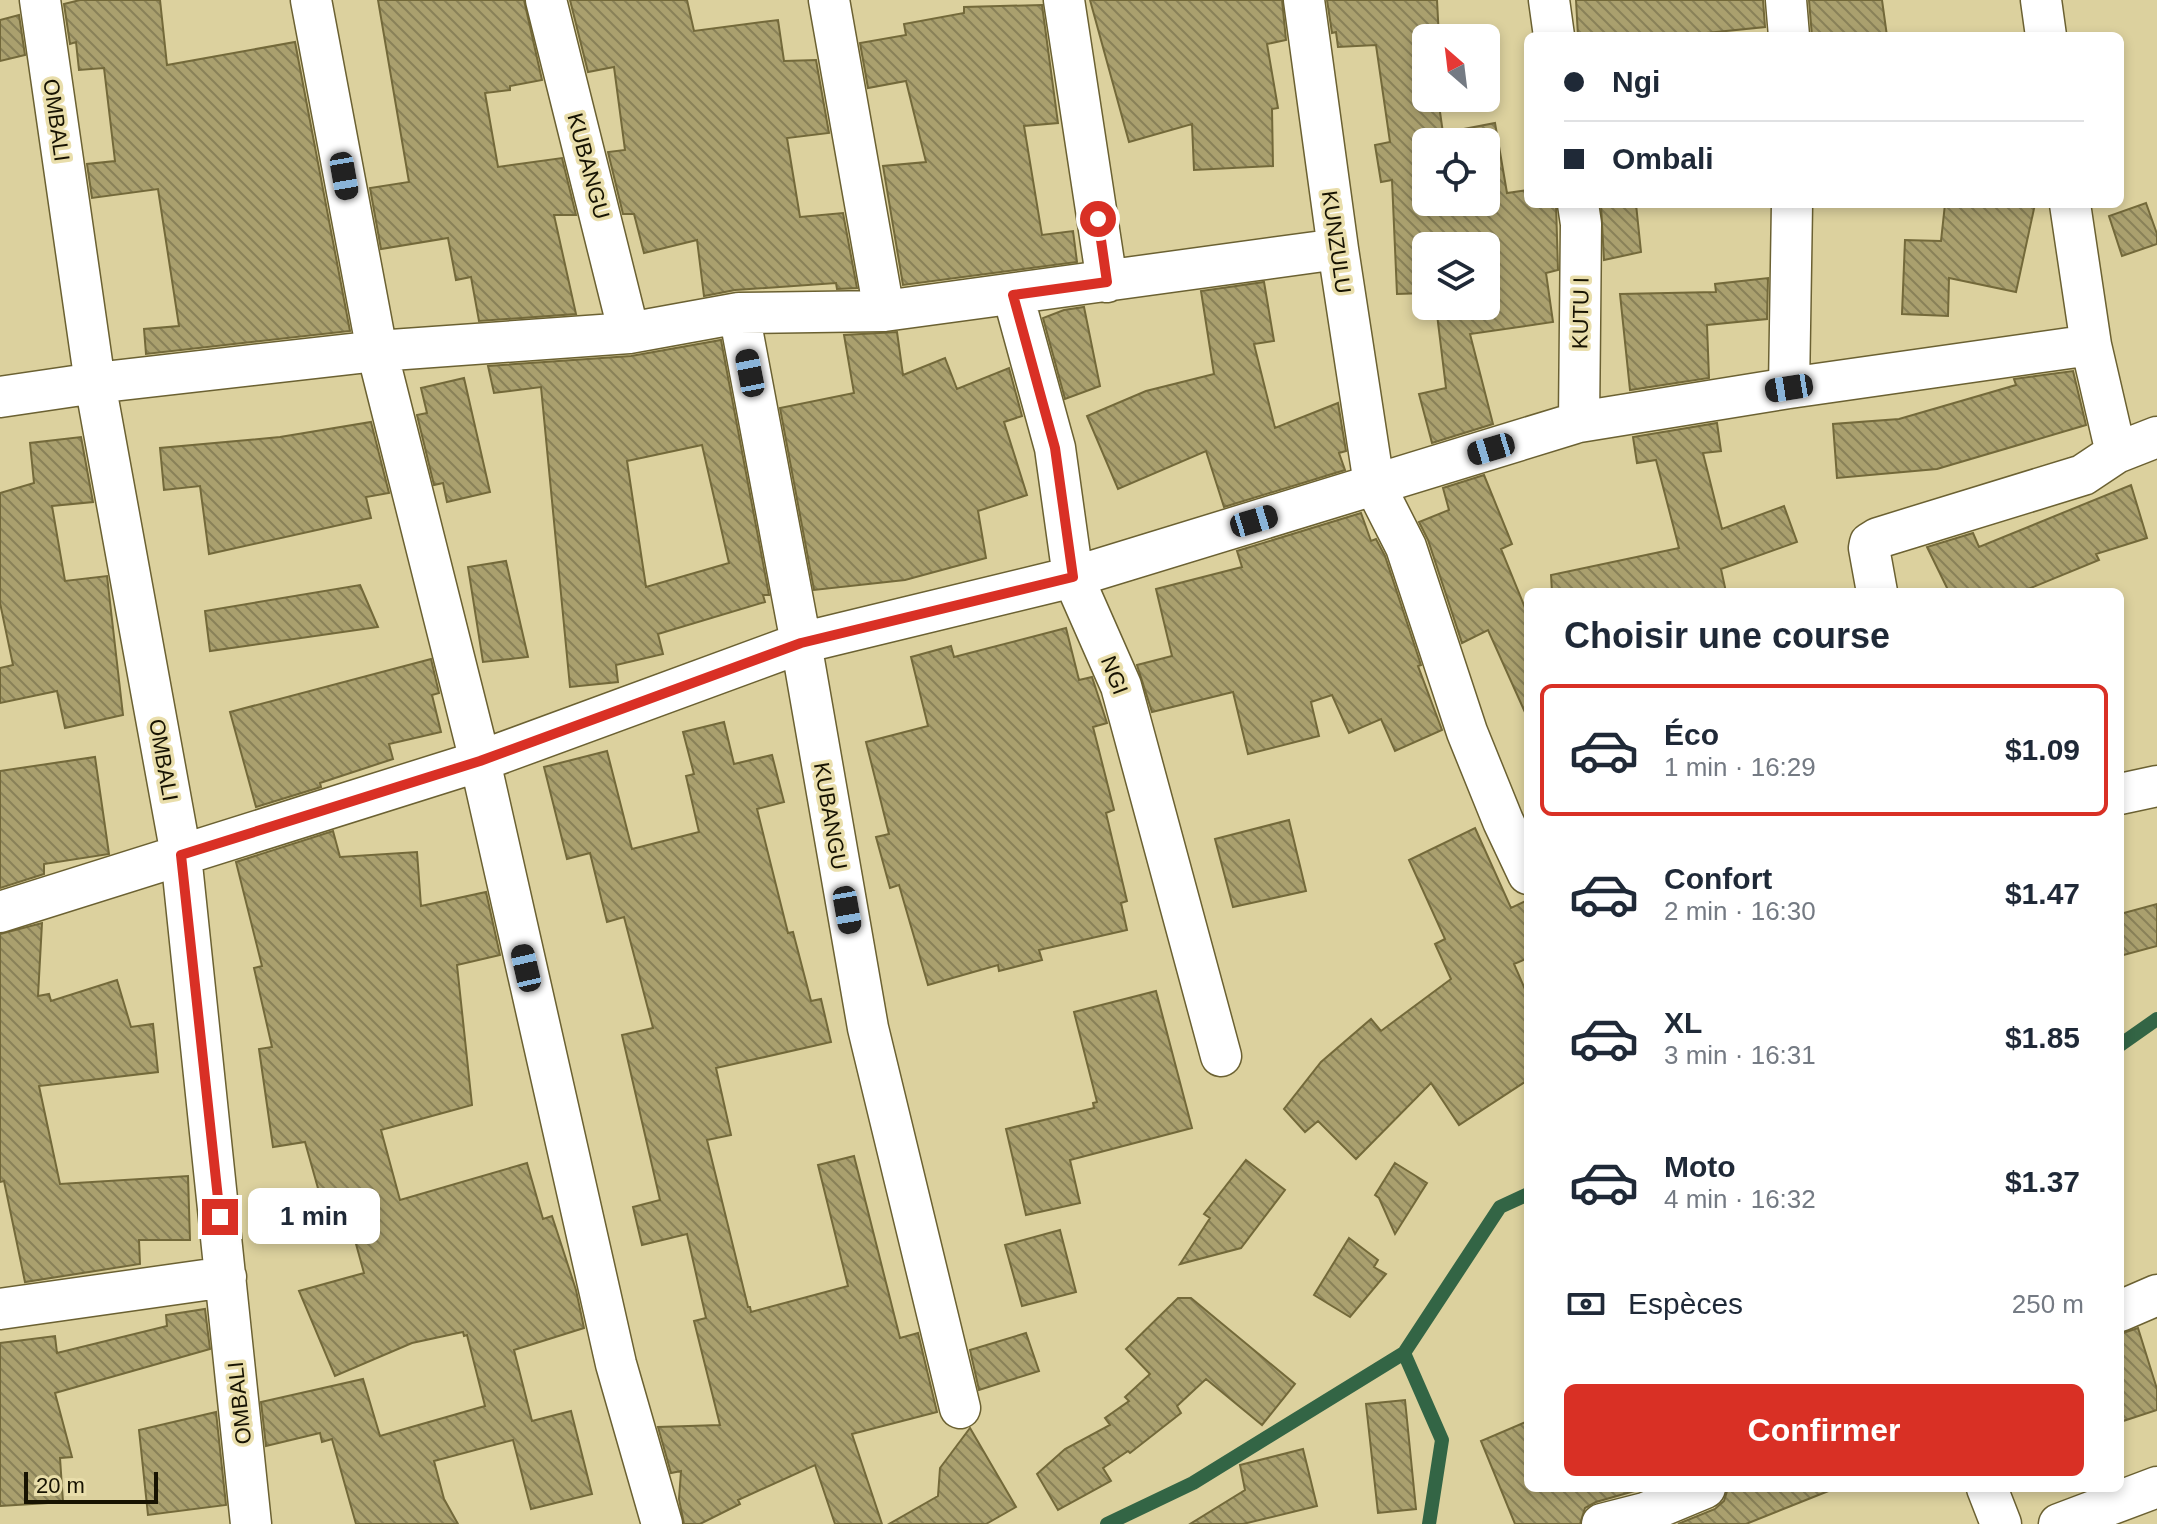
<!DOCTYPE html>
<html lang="fr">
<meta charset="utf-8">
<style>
body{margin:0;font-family:Helvetica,sans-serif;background:#f2f2f3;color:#1f2937;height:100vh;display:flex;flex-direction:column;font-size:30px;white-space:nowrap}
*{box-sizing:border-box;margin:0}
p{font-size:26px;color:#747a83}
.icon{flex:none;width:44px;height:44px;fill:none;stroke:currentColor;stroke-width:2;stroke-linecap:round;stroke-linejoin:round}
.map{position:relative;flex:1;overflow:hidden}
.panel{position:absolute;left:1524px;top:588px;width:600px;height:904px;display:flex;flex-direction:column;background:#fff;border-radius:12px;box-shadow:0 4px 12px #0003}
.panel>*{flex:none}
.guide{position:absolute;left:1524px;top:32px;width:600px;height:176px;border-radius:12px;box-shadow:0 4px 12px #0003;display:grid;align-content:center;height:176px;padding:0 40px;background:#fff}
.needle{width:52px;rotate:332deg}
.controls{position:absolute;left:1412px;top:24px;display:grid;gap:16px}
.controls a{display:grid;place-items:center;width:88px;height:88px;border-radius:12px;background:#fff;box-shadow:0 4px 12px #0003;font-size:40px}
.scale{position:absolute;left:24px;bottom:20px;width:134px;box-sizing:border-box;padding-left:8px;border:4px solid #171302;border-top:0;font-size:22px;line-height:28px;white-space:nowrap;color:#171302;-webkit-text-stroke:6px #e9deab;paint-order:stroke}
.end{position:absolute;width:36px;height:36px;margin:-18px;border:10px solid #d93025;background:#fff;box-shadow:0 0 0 4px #fff}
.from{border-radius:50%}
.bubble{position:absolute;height:56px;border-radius:12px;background:#fff;box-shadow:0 4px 12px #0003;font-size:26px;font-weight:700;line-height:56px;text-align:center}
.car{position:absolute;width:24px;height:48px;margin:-24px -12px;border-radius:10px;box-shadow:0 0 6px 2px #0007;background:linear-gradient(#222 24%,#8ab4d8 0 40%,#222 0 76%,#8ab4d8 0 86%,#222 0)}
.guide b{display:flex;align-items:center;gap:28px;height:76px;font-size:30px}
.guide b+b{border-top:2px solid #e0e1e3}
.guide i{width:20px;height:20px;background:#1f2937}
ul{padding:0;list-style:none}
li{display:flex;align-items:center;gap:24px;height:132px;margin:0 16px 12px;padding:0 24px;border:4px solid transparent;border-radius:12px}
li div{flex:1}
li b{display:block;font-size:30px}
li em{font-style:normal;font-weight:700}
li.on{border-color:#d93025}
li>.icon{width:72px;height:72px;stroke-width:1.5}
h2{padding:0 40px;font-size:36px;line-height:96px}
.pay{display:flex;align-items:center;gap:20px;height:88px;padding:0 40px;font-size:30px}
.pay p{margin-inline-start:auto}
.button{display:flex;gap:16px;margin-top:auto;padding:16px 40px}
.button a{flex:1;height:92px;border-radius:12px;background:#d93025;color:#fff;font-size:32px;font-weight:700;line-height:92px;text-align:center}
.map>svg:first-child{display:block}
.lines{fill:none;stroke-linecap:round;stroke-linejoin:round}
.stream{stroke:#336545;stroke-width:14}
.building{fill:url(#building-back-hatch);stroke:#73693a;stroke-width:2;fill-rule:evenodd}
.street-casing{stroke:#6b6132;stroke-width:43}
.street{stroke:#fff;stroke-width:40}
.route{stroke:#d93025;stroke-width:10}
.labels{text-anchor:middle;stroke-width:7;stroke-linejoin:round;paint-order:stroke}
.street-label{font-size:22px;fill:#171302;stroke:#e9deab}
</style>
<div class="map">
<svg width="2157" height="1524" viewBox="0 0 2157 1524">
<defs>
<pattern id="building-back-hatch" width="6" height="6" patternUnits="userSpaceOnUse" patternTransform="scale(2)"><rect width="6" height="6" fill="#aaa06e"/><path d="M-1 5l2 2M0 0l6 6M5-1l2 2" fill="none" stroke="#898158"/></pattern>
</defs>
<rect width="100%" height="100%" fill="#dcd19e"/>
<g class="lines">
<path class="stream" d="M2120,1045l37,-26
M1107,1524l86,-41 211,-130
M1429,1524l13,-84 -38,-87 96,-146 28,-13"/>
</g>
<path class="building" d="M80,0h80l7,65 128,-23 55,289 -204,23 -2,-25 35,-3 -21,-137 -66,9 -5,-34 28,-3 -11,-93 -25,2 -3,-28 -6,2 -6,-40z
M378,0h146l18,80 -32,6v4l-25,3 13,74 64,-9 14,57h-22l22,99 -97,7 -8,-44 -15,3 -8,-42 -67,11 -11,-61 39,-6z
M570,0h117l7,31 84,-11 6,41 32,-1 13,73 -42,5 13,79 43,-4 14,75 -20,1 -1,-6 -101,7 -31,6 -7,-56 -53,13 -10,-39h-11l-15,-62 17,-2 -11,-83 -26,5z
M1090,0h192l4,40 -19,4 11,64 -6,1 1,57 -79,4 -2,-46 -63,18z
M1327,0h110l2,38h-13v60h12l5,35 52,-10 12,70 21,-3v14h28l2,66 -12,3 7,49 -83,12 23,90 -61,19 -13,-49 27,-6 -10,-82h50v-60h-60v47l-29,1 -5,-114 -11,2 -6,-37 15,-3 -14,-97 -38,2 -2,-15 -4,1zM1426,142h60v60h-60z
M1576,0h187l2,27 -88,9h-99z
M1809,0h73l5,36h-75z
M1042,5l16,118 -34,3 18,109 31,-4 4,31 -174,23 -20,-119 43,-4 -20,-81 -38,7 -8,-45 46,-8 -2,-11 60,-11v-6z
M19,15l6,40 -25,6v-41z
M2146,203l11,31v10l-35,12 -13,-40z
M1636,204l5,48 -37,8 -3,-55z
M1945,204h90l-19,88 -67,-14 -1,38 -46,-2 3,-74 36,1z
M1768,278l-1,41 -60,6 2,53 -79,12 -10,-96 96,-2 -1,-8z
M1264,282l10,59 -20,3 21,84 63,-25 8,48 -7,2 6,17 -121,37 -18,-56 -88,38 -31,-73 59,-25 68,-17 -13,-83z
M1084,307l16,79 -35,13 -22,-81 21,-8z
M897,332l6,43 42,-17 12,31 52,-21 13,48 -18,6 23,73 -49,16 8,47 -81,22 -91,10 -34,-182 74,-15 -10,-58z
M721,340l48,255h-6l2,7 -107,32 5,20 -47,11 2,17 -48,5 -29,-300 -47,6 -6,-27 143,-10zM702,445l27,118 -83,24 -19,-126z
M2073,371l13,54 -149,44 -100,9 -4,-54 66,-5 117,-34 -2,-6z
M464,378l26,114 -43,10 -4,-19 -9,2 -17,-70 10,-2 -6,-25z
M371,422l18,71 -23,4 5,21 -162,36 -9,-68 -36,4 -4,-42 120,-11z
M1717,423l4,28 -18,2 19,76 62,-23 13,36 -76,27 5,23h-174l-1,-17 128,-27 -23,-88 -19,3 -4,-26z
M81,437l12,65 -41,4 13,75 42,-5 16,139 -58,13 -8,-37 -57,12v-35l13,-3 -13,-62v-110l34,-10 -4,-40z
M1484,475l28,69 -11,5 27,66v104l-40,-89 -26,13 -34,-103 -9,-18 30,-12 -6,-22z
M2131,485l16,53 -51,16 3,6 -78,32h-72l-22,-45 46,-14 6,14z
M1361,513l10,28 5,-2 9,17 36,109 -3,1 24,64 -47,21 -14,-32 -32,14 -17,-38 -21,7 8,34 -71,18 -15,-62 -81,20 -15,-47 35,-9 -16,-67 86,-22 -5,-16z
M506,561l22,96 -45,5 -15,-95z
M360,585l18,42 -168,24 -5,-40z
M1066,628l13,52 13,-3 15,46 -14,4 21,83 -8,3 21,88 -6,2 6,27 -88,20 3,10 -43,11 -1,-6 -70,20 -29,-100 -9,3 -14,-51 13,-3 -23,-92 62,-16 -17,-69 40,-11 3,11z
M431,659l8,34 -7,2 9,37 -52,12 4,15 -73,24 1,4 -65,20 -26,-95z
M724,722l10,42 38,-9 12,47 -27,7 31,124 5,-1 18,69 10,-2 10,43 -115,26 15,67 -24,5 41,167h2l1,5 97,-26 -30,-121 36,-9 46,182 18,-5 19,79 -85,22 30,90h-47l-20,-59 -77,35 2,4 -40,20h-16l-5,-25 2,-28 -10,2 -13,-46 62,-2 -26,-104 12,-3 -19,-84 -45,11 -9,-38 27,-7 -38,-165 31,-7 -29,-111 -17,5 -17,-69 -23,6 -23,-92 63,-16 25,98 67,-17 -13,-56 8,-2 -11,-42z
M95,757l14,97 -65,10v10l-44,14v-117z
M1289,820l17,71 -73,16 -18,-68z
M1475,828l36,80 17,-8v58l-14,6 14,32v84l-69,45 -28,-42 -75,76 -38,-38 -13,11 -21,-23 37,-47 50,-43 10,12 70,-52 -16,-35 10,-5 -36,-79z
M333,831l7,26 77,-5 4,54 65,-14 14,63 -43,10 15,140 -91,25 19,70 127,-37 16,56 9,-3 24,74 8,38 -70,22 18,71 39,-10 21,83 -61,15 -18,-69 -79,21 10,38 14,25h-102l-24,-85 -10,3 -2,-9 -54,13 -5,-44 102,-23 17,57 105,-30 -18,-71 -3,1 -1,-4 -51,11 -77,33 -36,-85 65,-18 -22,-80 -21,6 -16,-57 -32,5 -14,-98 13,-2 -18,-79 8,-2 -26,-104z
M2157,904v42l-37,10v-42z
M42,923l-4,73 11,-2 2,7 66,-21 14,47 22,-3 5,48 -119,14 21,98 128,-8 2,64h-51l1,24 -115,18 -21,-101 -4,1v-248z
M1156,991l36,137 -122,32 10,43 -54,12 -20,-86 88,-21 -1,-5 4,-1 -23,-90z
M1246,1160l39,30 -44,58 -61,16 30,-46 -6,-4z
M1395,1163l32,20 -32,51 -16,-36 -4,-3z
M1060,1230l16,62 -54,14 -17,-61z
M1349,1238l29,22 -4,7 12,7 -36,43 -36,-22z
M1178,1298h13l104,86 -33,41 -56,-46 -29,27 4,7 -51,40 -2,-2 -25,17 8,13 -53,29 -21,-36 28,-25 45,-24 -5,-7 24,-17 -4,-4 25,-23 -24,-25z
M205,1309l5,40 -155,44 17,64 -12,1 3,44 -63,4v-163l55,-7 2,17 110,-27 -1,-11z
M2138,1328l19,61v21l-37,12v-88z
M1026,1333l13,38 -60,19 -9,-40z
M1405,1400l11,109 -38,4 -12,-109z
M216,1412l10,93 -78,10 -9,-85z
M1528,1421v67h117l-49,14 -11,6 -5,16h-65l-34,-83z
M970,1428l46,79 -30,17h-97l49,-28 2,-28z
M1303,1449l14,57 -74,18h-53l55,-34 -5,-25z
M1728,1488h103v2l-85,34h-68l37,-15 9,-8z"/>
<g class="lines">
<defs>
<path id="street" d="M40,0l55,383 86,472 70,669
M311,0l66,351 103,410 136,603 46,160
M546,0l83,333
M829,0l55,311
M1064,0l43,282
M1304,0l34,249 36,235 32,63 61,185 36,89 25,53
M1549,0l5,36
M1786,0l3,36
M2041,0l5,36
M1578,204l3,20 -2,198
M2070,204l21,141 25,108
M1013,295l42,153 18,129 48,109 100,370
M739,313l62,330 67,385 92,380
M1789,388l3,-184
M0,397l95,-14 282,-32 252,-18 110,-20 145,-2 454,-62
M1877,592l-8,-44 1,-5 8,-5 205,-63 33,-22 41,-16
M2120,794l37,-8
M0,912l480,-151 321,-118 272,-66 506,-155 210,-34 302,-43
M0,1309l226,-32
M2120,1311l37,-16
M1987,1488l14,36
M1602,1524l43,-11 60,-25
M2059,1524l98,-37"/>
</defs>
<use href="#street" class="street-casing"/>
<use href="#street" class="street"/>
</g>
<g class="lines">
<path class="route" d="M220,1217l-39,-362 299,-94 321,-118 272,-66 -18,-129 -42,-153 94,-13 -9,-63"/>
</g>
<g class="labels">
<g class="street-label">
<text transform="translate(57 120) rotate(82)" y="8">OMBALI</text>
<text transform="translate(589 166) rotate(75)" y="8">KUBANGU</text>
<text transform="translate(1337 242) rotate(82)" y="8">KUNZULU</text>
<text transform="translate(1580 313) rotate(-89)" y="8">KUTU I</text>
<text transform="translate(1115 675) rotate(69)" y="8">NGI</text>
<text transform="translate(164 760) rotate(80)" y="8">OMBALI</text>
<text transform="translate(831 816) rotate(80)" y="8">KUBANGU</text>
<text transform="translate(239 1403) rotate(-96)" y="8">OMBALI</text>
</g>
</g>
</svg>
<div class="controls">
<a><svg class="needle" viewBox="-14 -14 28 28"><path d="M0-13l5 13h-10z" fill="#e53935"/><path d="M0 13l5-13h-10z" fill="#747a83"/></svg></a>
<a><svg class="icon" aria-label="locate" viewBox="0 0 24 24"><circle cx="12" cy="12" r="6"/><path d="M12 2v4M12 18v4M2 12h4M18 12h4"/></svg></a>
<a><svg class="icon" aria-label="layers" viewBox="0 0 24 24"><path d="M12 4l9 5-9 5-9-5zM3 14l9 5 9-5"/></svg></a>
</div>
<div class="scale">20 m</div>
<i class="end from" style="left:1098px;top:219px"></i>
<i class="end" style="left:220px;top:1217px"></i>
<div class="bubble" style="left:248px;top:1188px;width:132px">1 min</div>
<i class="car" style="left:344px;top:176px;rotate:170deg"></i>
<i class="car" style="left:750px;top:373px;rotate:349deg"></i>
<i class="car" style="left:1789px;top:388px;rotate:261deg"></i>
<i class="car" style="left:1491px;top:449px;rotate:253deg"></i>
<i class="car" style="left:1254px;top:521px;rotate:73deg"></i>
<i class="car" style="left:847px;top:910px;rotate:170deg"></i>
<i class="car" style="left:526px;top:968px;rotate:347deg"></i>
<div class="guide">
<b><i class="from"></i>Ngi</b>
<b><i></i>Ombali</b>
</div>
<section class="panel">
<h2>Choisir une course</h2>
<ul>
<li class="on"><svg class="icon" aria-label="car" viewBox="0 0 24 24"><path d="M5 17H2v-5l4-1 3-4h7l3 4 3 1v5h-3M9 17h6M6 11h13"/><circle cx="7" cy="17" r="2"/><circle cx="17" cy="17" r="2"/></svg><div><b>Éco</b><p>1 min · 16:29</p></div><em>$1.09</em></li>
<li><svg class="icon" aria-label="car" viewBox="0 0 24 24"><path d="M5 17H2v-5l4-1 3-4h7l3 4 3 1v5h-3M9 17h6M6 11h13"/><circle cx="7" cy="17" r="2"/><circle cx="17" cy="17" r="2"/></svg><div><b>Confort</b><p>2 min · 16:30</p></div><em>$1.47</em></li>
<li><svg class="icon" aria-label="car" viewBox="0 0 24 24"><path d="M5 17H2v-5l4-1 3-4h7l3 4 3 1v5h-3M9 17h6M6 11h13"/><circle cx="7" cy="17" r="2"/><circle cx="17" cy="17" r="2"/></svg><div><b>XL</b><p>3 min · 16:31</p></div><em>$1.85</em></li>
<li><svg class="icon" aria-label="car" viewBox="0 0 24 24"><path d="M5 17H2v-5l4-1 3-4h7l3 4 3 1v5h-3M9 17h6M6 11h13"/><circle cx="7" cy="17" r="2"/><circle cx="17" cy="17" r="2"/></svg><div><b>Moto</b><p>4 min · 16:32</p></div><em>$1.37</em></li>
</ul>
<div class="pay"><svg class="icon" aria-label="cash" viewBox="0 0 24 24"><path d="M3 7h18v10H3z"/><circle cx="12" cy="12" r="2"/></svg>Espèces<p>250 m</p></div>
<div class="button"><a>Confirmer</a></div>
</section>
</div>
